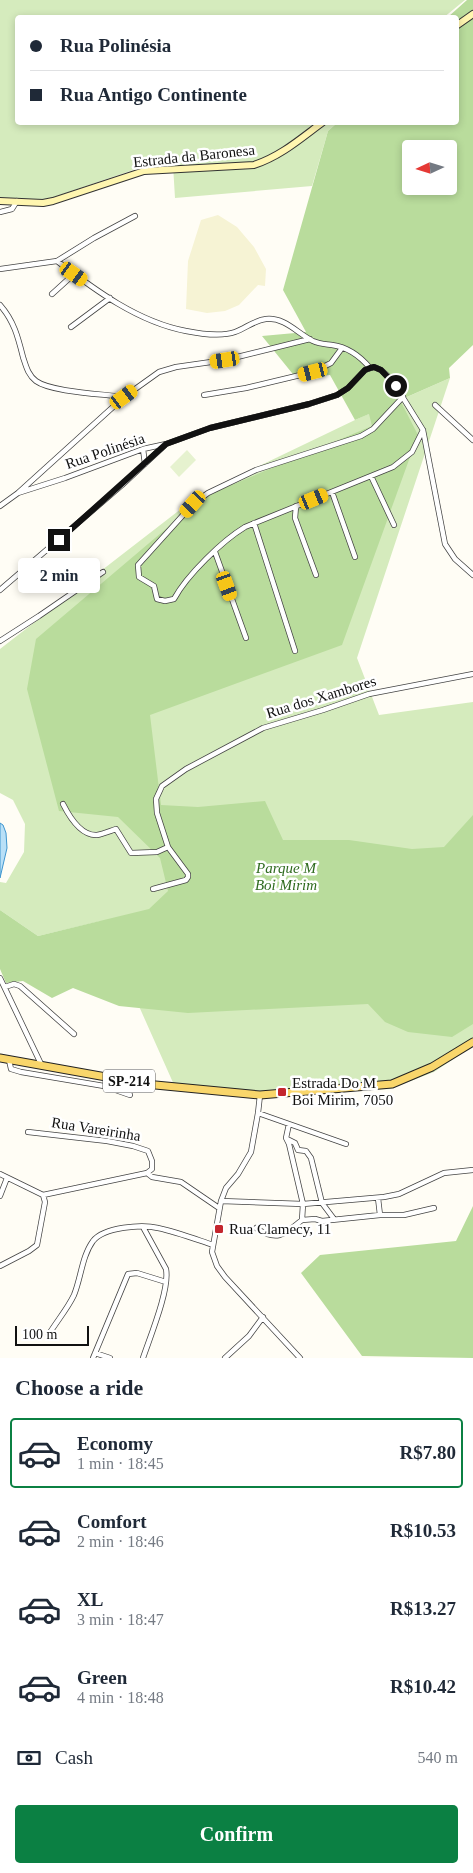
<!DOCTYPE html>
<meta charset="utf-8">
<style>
body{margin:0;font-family:Georgia,serif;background:#f6f6f7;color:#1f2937;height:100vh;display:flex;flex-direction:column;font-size:19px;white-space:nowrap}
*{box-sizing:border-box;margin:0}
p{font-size:16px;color:#747a83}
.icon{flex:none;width:28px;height:28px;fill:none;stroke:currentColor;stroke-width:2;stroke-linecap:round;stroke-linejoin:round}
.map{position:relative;height:1358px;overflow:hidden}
.side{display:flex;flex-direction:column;background:#fff;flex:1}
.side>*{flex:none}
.top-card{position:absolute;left:15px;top:15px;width:444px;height:110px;border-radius:5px;box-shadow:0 2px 8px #0003;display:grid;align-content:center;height:110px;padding:0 15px;background:#fff}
.needle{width:32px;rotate:266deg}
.tools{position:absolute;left:402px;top:140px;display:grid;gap:10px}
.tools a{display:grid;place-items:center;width:55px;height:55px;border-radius:5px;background:#fff;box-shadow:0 2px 8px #0003;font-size:25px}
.scale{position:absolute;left:15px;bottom:12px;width:74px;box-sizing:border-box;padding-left:5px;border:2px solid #111;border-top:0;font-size:14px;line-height:18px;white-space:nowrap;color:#111;-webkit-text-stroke:4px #fff;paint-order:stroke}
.end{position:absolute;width:22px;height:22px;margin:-11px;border:6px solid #111;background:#fff;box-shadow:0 0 0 2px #fff}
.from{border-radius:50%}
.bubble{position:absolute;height:35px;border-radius:5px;background:#fff;box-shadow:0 2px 8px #0003;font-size:16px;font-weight:600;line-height:35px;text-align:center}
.car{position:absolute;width:15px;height:30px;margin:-15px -8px;border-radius:6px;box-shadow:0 0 4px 1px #0007;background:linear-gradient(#f5c518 24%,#345 0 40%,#f5c518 0 76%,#345 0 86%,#f5c518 0)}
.top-card b{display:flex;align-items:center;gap:18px;height:48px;font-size:19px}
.top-card b+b{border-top:1px solid #e0e1e3}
.top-card i{width:12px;height:12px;background:#1f2937}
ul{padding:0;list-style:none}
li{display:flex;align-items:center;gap:15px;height:70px;margin:0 10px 8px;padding:0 5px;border:2px solid transparent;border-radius:5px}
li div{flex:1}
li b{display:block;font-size:19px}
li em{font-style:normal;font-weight:600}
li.current{border-color:#0b8043}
li>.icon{width:45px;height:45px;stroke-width:1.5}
h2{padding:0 15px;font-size:22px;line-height:60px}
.pay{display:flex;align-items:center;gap:12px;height:55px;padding:0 15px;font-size:19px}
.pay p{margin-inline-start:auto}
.action{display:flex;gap:10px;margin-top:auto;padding:10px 15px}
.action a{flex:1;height:58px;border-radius:5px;background:#0b8043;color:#fff;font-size:20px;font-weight:600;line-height:58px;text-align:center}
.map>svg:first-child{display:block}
.farmland{fill:#f6f3d4}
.green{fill:#d5ebbd}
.forest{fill:#b9dc9c;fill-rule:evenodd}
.pitch{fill:#e6f2cf}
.water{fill:#b9e0f7;stroke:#3f96cf}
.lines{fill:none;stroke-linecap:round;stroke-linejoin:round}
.street-casing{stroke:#444;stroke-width:6}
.secondary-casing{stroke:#333;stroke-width:8}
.primary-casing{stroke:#222;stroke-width:9}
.street{stroke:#fff;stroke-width:4.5}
.secondary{stroke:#fff6b0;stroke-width:6}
.primary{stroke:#f9d66b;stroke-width:7}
.route{stroke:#111;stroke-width:6}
.poi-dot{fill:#c4262e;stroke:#fff;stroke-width:2}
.labels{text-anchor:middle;stroke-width:5;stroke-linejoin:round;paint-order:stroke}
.shield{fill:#fff;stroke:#585858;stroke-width:1}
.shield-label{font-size:14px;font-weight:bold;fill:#111}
.street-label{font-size:15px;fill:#111;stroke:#fff}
.park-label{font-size:15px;font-style:italic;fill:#2f6b1f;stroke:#fff}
.poi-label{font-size:15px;fill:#111;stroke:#fff;text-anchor:start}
</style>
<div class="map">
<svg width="473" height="1358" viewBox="0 0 473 1358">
<rect width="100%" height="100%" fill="#fffdf5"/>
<path class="farmland" d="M218,215l19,12 17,20 12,22 -1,17 -7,-1 -19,20 -14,6 -18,2 -21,-4 2,-48 13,-41z"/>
<path class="green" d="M0,0h465l-22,18h-425v104l319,1 -9,8 -16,55 -137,12 -2,-33 -31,2 -100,34 -42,-1z
M450,378l-93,280 22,57 94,-13v344l-39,26 -44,17 -130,6 -85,-8 -74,-166 -63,15 -38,-26v-28l6,1 18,-31 1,-28 -12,-24 -13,-7v-144l199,-154 156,-75z"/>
<path class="forest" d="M467,0h6v345l-24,23 1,10 -50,22 18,35 -76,210 -192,70 11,90 37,2 67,-6 18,39h66l63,9 32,-2 29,-32v209l-21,13 -44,-5 -23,-10 -17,-18 -180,9 -69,-7 -46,-18 -21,10 -29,-17 -17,2 -6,-14v-59l38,26 111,-27 19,-18 -8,-33 -42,-41 -59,-6 -32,-122 9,-50 158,-134 16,-11 162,-68 -3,-12 -14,6 -25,-45 -34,3 -34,-42 44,-4 -23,-42 45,-159 9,-8 119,-1v-104l-8,-1zM411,149h38v37h-38z
M473,1206v152l-111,-2 -61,-83 19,-18 136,-14z"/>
<path class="pitch" d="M187,450l9,10 -17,17 -9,-10z"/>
<path class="water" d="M0,823l3,2 3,8 1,15 -7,30z"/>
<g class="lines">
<defs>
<path id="street" d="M0,212l12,-3 5,-8
M57,261c38,29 81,61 129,70 15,3 35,6 49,1 11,-4 20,-12 31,-13 19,-2 32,15 47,22 7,3 12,3 19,4 15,2 28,11 38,23
M0,269l57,-8 37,-23 41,-22
M52,294l22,-20
M0,305c14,16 18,32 23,52 3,9 5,18 13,24 15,11 67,13 88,16
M71,327l39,-29
M204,395l42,-7 67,-16 18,-9 11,-15
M403,397l-30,32 -12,7 -105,34 -48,23 -15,11 -55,61 1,12 15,9 3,13 8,2 9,-2c13,-24 48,-58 71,-72l148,-60 19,-15 11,-22
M435,405l38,35
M143,449l2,15
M371,476l23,49
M332,492l23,65
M18,493l47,-15 78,-29 23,-5 44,-16 99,-24 28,-9 11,-7 17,-18 9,-3 7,3 11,10 31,50 22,114 10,15 18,16
M0,506l18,-13 106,-96 35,-25 17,-5 49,-7 85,-21
M296,506l-1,12 21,57
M254,523l41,128
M215,552l31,86
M0,590l122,-105 43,-40
M0,641l39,-25 64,-44
M63,804c6,12 18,32 34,31 6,-1 13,-4 19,-6l15,24 26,-1 11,-5
M153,889l33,-9 2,-3v-3l-20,-27 -11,-34 -1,-14 6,-13 24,-17 77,-41 60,-18 46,-16 104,-20
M0,978l42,88
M5,987l9,-3 6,2 54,48
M9,1060l2,9 10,3 83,14 26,9
M260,1095l-2,18 -7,39 -13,22 -12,14 -5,13 -9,51 5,14 8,11 75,81
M258,1113l88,31
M289,1124l-3,14 3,6 14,60 -1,16 13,-1 7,2 58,-6
M28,1132l79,9 26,5 15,5 4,10v8l-5,4 -104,22
M287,1139l8,4 3,7 8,1 5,7 11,45 12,16
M147,1173l5,4 29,5 38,26
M0,1174l43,21 2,7 -8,43 -8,6 -29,15
M0,1196l7,-18
M378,1198l2,17h24l30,-7
M221,1201l82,3 81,-7 15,-3 45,-21 29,-3
M143,1227l23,42c4,20 -16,68 -23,89
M256,1228c21,14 28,7 46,-8
M49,1334c8,-13 19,-26 25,-39 7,-17 8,-39 19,-54 11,-14 49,-17 65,-13 19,4 37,11 55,17
M95,1353l15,5
M93,1358l35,-84 9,-1 29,9
M225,1358l24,-22 14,-19"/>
<path id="secondary" d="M456,26l17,-12
M0,201l43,2 10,-2 91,-30 110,-6c27,-9 46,-26 69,-43"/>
<path id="primary" d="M0,1058l145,26 115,11 132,-11 40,-17 41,-25"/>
</defs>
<use href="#street" class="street-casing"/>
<use href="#secondary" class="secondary-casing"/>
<use href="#primary" class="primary-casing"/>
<use href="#street" class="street"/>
<use href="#secondary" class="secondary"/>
<use href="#primary" class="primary"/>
</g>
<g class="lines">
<path class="route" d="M59,540l107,-96 44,-16 99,-24 28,-9 11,-7 17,-18 5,-2 4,-1 7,3 15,16"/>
</g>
<g class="poi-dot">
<rect x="277" y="1087" width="10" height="10" rx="2.5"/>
<rect x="214" y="1224" width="10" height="10" rx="2.5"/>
</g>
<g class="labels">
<rect class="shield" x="103" y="1069.5" width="52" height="23" rx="4"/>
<g class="shield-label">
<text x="129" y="1086">SP-214</text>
</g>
<g class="street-label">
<text transform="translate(194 156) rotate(-6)" y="5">Estrada da Baronesa</text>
<text transform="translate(105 451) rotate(-19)" y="5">Rua Polinésia</text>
<text transform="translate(321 697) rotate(-17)" y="5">Rua dos Xambores</text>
<text transform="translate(96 1129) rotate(9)" y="5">Rua Vareirinha</text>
</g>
<g class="park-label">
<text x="286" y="873">Parque M<tspan x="286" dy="17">Boi Mirim</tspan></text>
</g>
<g class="poi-label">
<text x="292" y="1088">Estrada Do M<tspan x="292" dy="17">Boi Mirim, 7050</tspan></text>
<text x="229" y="1234">Rua Clamecy, 11</text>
</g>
</g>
</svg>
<div class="tools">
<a><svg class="needle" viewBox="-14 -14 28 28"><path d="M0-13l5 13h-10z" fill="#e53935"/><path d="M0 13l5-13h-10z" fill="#747a83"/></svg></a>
</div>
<div class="scale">100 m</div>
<i class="end from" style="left:396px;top:386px"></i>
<i class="end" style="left:59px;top:540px"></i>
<div class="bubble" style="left:18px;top:558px;width:82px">2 min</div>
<i class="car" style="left:74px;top:274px;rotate:125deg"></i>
<i class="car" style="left:225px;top:360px;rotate:261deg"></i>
<i class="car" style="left:313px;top:372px;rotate:256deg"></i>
<i class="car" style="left:124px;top:397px;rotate:54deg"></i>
<i class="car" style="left:314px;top:499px;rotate:68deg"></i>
<i class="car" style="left:193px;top:504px;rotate:222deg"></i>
<i class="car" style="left:227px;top:586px;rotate:160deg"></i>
<div class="top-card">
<b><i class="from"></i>Rua Polinésia</b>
<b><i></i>Rua Antigo Continente</b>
</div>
</div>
<section class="side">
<h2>Choose a ride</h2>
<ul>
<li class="current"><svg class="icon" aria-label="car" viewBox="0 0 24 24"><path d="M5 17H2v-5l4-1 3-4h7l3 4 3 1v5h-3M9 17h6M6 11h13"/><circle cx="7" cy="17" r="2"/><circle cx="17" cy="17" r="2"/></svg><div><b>Economy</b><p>1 min · 18:45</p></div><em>R$7.80</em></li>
<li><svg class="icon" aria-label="car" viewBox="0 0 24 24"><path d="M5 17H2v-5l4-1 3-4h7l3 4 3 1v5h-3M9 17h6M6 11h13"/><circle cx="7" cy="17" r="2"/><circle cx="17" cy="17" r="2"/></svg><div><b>Comfort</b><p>2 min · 18:46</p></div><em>R$10.53</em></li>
<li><svg class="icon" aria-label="car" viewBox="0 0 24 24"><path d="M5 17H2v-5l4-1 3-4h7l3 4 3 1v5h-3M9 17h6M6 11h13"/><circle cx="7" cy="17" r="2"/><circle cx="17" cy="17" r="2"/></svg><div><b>XL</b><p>3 min · 18:47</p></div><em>R$13.27</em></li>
<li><svg class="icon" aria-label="car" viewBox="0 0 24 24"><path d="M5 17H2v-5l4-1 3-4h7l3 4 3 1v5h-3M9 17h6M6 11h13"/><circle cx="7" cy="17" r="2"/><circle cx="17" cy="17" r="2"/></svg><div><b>Green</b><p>4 min · 18:48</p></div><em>R$10.42</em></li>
</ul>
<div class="pay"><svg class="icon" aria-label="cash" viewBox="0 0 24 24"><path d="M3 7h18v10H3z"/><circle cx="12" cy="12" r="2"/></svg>Cash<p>540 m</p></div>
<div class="action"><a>Confirm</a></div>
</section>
